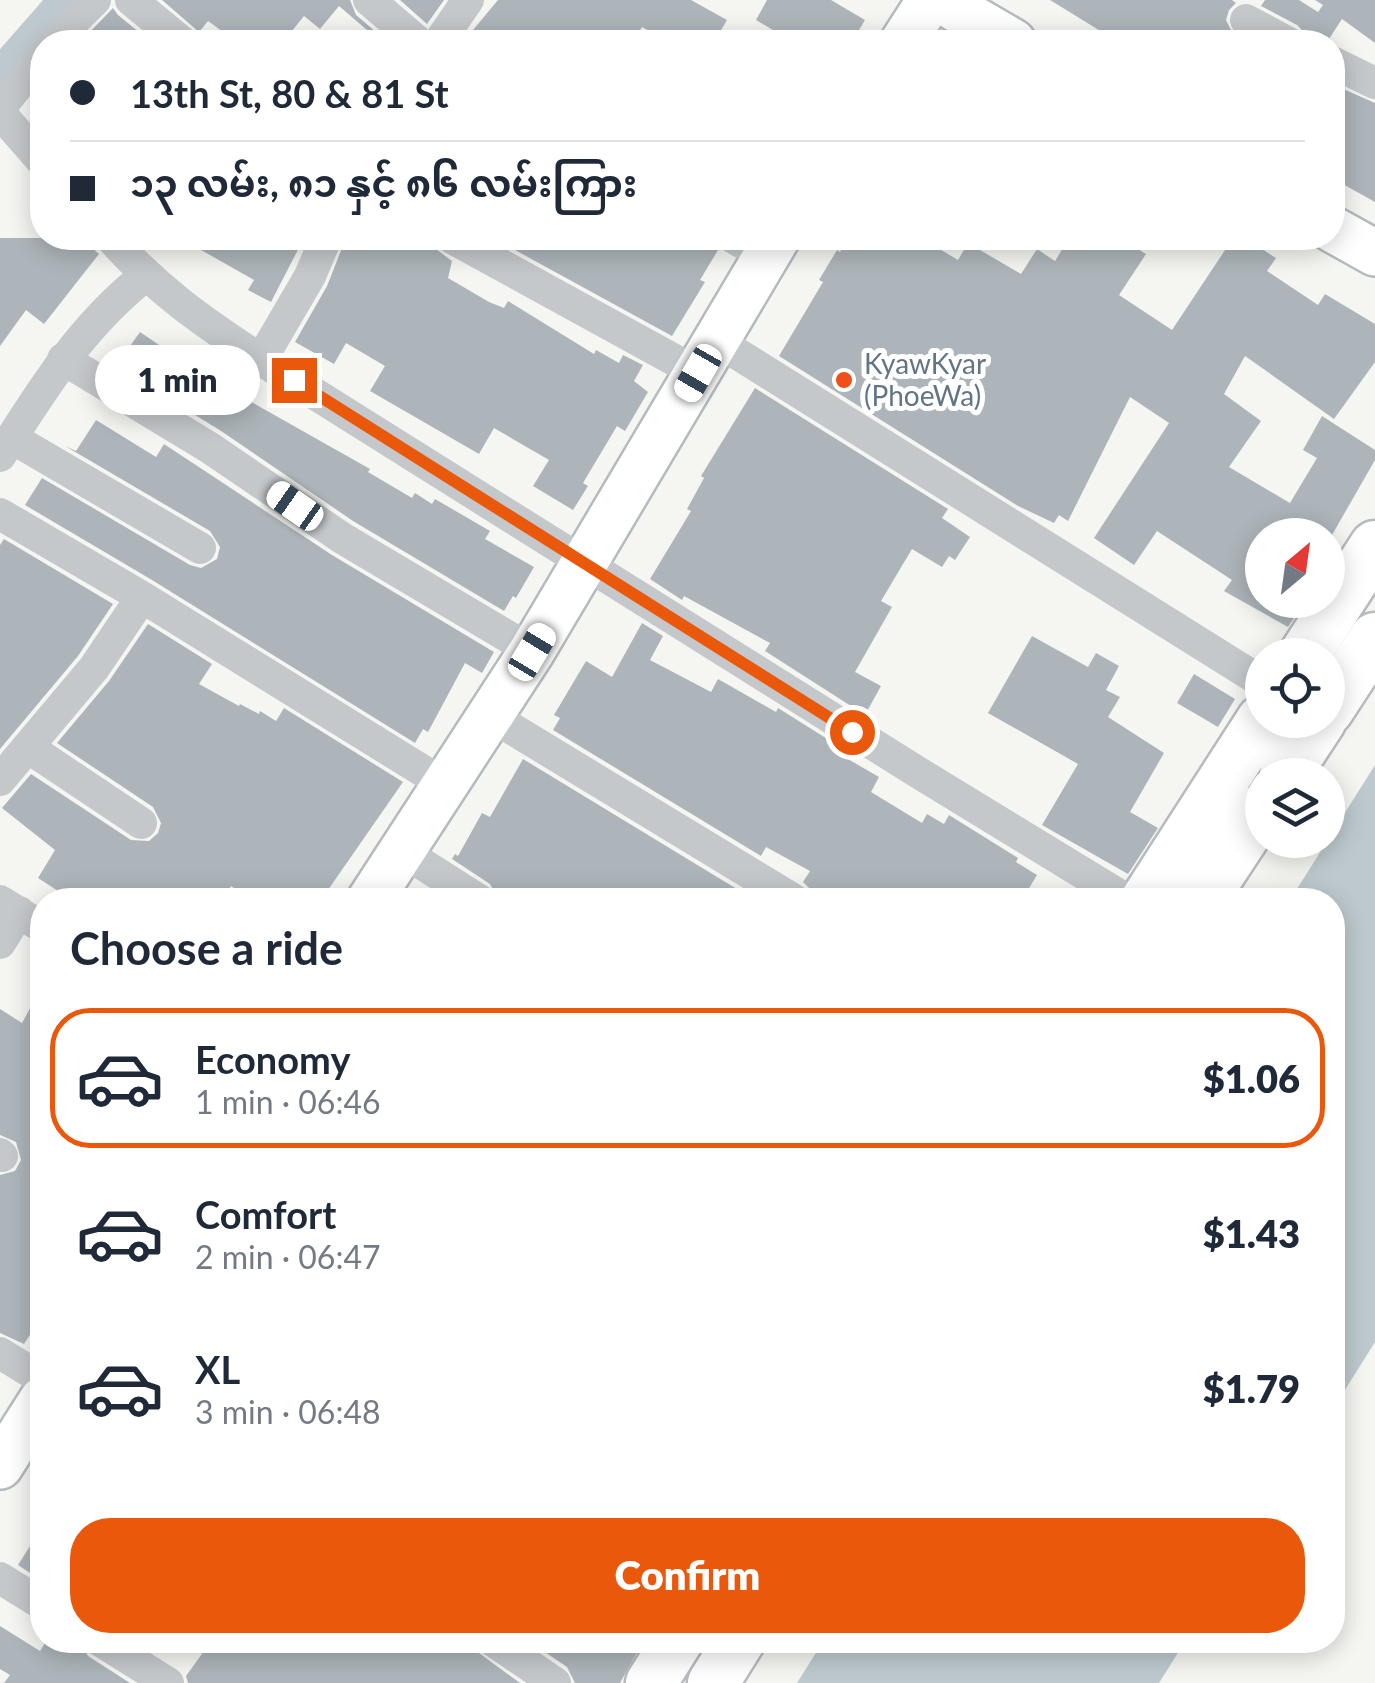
<!DOCTYPE html>
<meta charset="utf-8">
<style>
body{margin:0;font-family:Lato,"Noto Sans Myanmar",sans-serif;background:#f2f2f3;color:#1f2937;height:100vh;display:flex;flex-direction:column;font-size:38px;white-space:nowrap}
*{box-sizing:border-box;margin:0}
p{font-size:32px;color:#747a83}
.icon{flex:none;width:55px;height:55px;fill:none;stroke:currentColor;stroke-width:2;stroke-linecap:round;stroke-linejoin:round}
.map{position:relative;flex:1;overflow:hidden}
.drawer{position:absolute;left:30px;top:888px;width:1315px;height:765px;display:flex;flex-direction:column;background:#fff;border-radius:40px;box-shadow:0 5px 25px #0003}
.drawer>*{flex:none}
.guide{position:absolute;left:30px;top:30px;width:1315px;height:220px;border-radius:40px;box-shadow:0 5px 25px #0003;display:grid;align-content:center;height:220px;padding:0 40px;background:#fff}
.needle{width:65px;rotate:29deg}
.buttons{position:absolute;left:1245px;top:518px;display:grid;gap:20px}
.buttons a{display:grid;place-items:center;width:100px;height:100px;border-radius:50%;background:#fff;box-shadow:0 5px 25px #0003;font-size:50px}
.end{position:absolute;width:45px;height:45px;margin:-22px;border:12px solid #ea580c;background:#fff;box-shadow:0 0 0 5px #fff}
.from{border-radius:50%}
.bubble{position:absolute;height:70px;border-radius:35px;background:#fff;box-shadow:0 5px 25px #0003;font-size:32px;font-weight:800;line-height:70px;text-align:center}
.car{position:absolute;width:30px;height:60px;margin:-30px -15px;border-radius:12px;box-shadow:0 0 8px 2px #0007;background:linear-gradient(#fff 24%,#345 0 40%,#fff 0 76%,#345 0 86%,#fff 0)}
.guide b{display:flex;align-items:center;gap:35px;height:95px;font-size:38px}
.guide b+b{border-top:2px solid #e0e1e3}
.guide i{width:25px;height:25px;background:#1f2937}
ul{padding:0;list-style:none}
li{display:flex;align-items:center;gap:30px;height:140px;margin:0 20px 15px;padding:0 20px;border:5px solid transparent;border-radius:40px}
li div{flex:1}
li b{display:block;font-size:38px}
li em{font-style:normal;font-weight:800}
li.active{border-color:#ea580c}
li>.icon{width:90px;height:90px;stroke-width:1.5}
h2{padding:0 40px;font-size:45px;line-height:120px}
.primary-button{display:flex;gap:20px;margin-top:auto;padding:20px 40px}
.primary-button a{flex:1;height:115px;border-radius:40px;background:#ea580c;color:#fff;font-size:40px;font-weight:800;line-height:115px;text-align:center}
.map>svg:first-child{display:block}
.water{fill:#bdc9ce}
.lines{fill:none;stroke-linecap:round;stroke-linejoin:round}
.canal{stroke:#bdc9ce;stroke-width:30}
.building{fill:#adb5ba}
.secondary-casing{stroke:#b4babe;stroke-width:50}
.primary-casing{stroke:#b7bbbf;stroke-width:55}
.street{stroke:#c4c8cb;stroke-width:32}
.secondary{stroke:#fff;stroke-width:45}
.primary{stroke:#fff;stroke-width:50}
.route{stroke:#ea580c;stroke-width:12}
.poi-dot{fill:#ef4f18;stroke:#fff;stroke-width:4}
.labels{text-anchor:middle;stroke-width:10;stroke-linejoin:round;paint-order:stroke}
.poi-label{font-size:28px;fill:#627585;stroke:#fff;text-anchor:start}
</style>
<div class="map">
<svg width="1375" height="1683" viewBox="0 0 1375 1683">
<rect width="100%" height="100%" fill="#f5f6f1"/>
<path class="water" d="M1375,765v577l-42,67 -1,-509h-42z
M824,1640h362l-27,43h-362z"/>
<g class="lines">
<path class="canal" d="M0,72l63,-72"/>
</g>
<path class="building" d="M162,0h188l6,15 32,27h-7l-42,-36 -19,23 -16,-13 -21,26h-46l-29,-21 -9,11z
M400,0h44l-17,24z
M498,0h193l36,20 -13,22h-44l-28,-15 -9,15h-170z
M767,0h64l34,20 -13,22h-59l-37,-22z
M1050,0h182l4,3 -7,7 -3,10 7,14 -5,8h-132l6,-10z
M1265,0h34l19,12 5,-7 -8,-5h60v43l-33,-24 -15,23h-20l-3,-10 -7,-7 -36,-19z
M113,8l5,7 33,27h-71z
M1332,84l43,19v99l-43,-24z
M0,238h81l18,16 -55,70 -18,-14 -26,36z
M180,238h124l-33,64 -23,-12 6,-10z
M346,238h22l15,8 5,-8h44l4,11 16,12 -4,17 41,24 15,6 4,-7 86,53 2,-4 23,13 4,-8 20,10 -9,16 14,11 -23,39 -8,-5 -34,57 5,3 -15,24 -40,-24 16,-26 -55,-32 -15,26 -109,-63 15,-25 -39,-23 -12,21 -39,-22 32,-56z
M493,238h221l4,12 -18,30 5,2 -33,54z
M849,238h72l37,22 10,-17 53,31 16,-25 18,12 14,-23h50l27,16 -27,41 53,35 61,-92h12l31,20 -9,13 51,34 7,-11 50,30v38l-41,57 -89,-63 -21,38 37,27 -32,46 61,36 27,-45 -14,-8 19,-34 53,34v10l-43,75h-70v65h44l-18,27 -64,-36 8,-11 -75,-49 -23,34 -40,-27 75,-115 -39,-26 -62,124 -9,-6 -5,8 -36,-17 -239,-150 44,-74 -4,-2 18,-30 3,2z
M140,332l28,19 3,-5 80,48 -3,6 122,69 -2,3 44,26 3,-5 17,11 3,-5 55,32 -5,8 49,28 -18,31 -3,-2 -9,15 -151,-90 -132,-90 -105,-65z
M755,388l193,121 -6,9 28,19 -15,23 -6,-4 -7,11 -30,-18 -31,52 11,6 -37,65 26,14 -16,29 -100,-64 5,-8 -86,-47 -2,4 -32,-21 41,-68 -4,-2 17,-31 -3,-2z
M96,420l60,37 8,-13 168,111 162,97 -12,21 -17,-10 -37,69 -5,-3 -8,14 -263,-163 -127,-75 17,-27 148,87 11,3 16,-9 3,-12 -10,-16 -145,-85 11,5z
M4,539l109,65 -35,52 -78,93v-204z
M642,623l21,13 -13,24 61,32 7,-13 58,33 2,-4 59,37 -3,6 45,26 -8,15 51,31 5,-9 17,10 5,-9 69,43 -2,4 21,13 -15,25h-208l-3,-10 -8,-8 7,-11 -44,-24 -5,9 -208,-126 7,-12 -6,-3 32,-54 26,16z
M148,624l64,40 -13,20 40,22 1,-2 19,10 1,-3 16,10 8,-13 119,74 -82,118h-70l-20,-14 -9,14h-150l-34,-22 17,-28 -53,-42 29,-34 100,66 18,1 9,-8 3,-10 -8,-16 -96,-64 52,-62z
M1032,636l56,31 8,-14 23,13 -13,24 14,7 -12,20 56,36 -34,59 28,16 -30,46 -86,-49 36,-61 -90,-51z
M1194,674l41,25 -17,28 -41,-24z
M523,759l232,141h-256l-9,-16 -38,-25 3,-5 3,2 24,-43 8,4z
M42,986v330l-18,28 -24,-11v-158l15,-4 6,-11 -5,-18 -16,-7v-126l22,14z
M42,1527v54l-24,-16z
M0,1626l40,25 7,-11h32l9,16 42,27h-126l6,-8 -10,-6z
M212,1640h234l14,8 4,-6 56,41h-332l-2,-7z
M527,1640h65l17,10 7,-10h28l-24,43h-45l-8,-16z"/>
<g class="lines">
<defs>
<path id="secondary" d="M941,0l72,42
M903,42l27,-42
M1332,229l43,24
M370,900l162,-249 245,-413
M0,1466l42,-66"/>
<path id="primary" d="M1304,655l71,-109
M1328,710l47,-72
M1285,775l36,-55
M1146,900l116,-180
M1202,900l60,-91
M651,1683l27,-43
M713,1683l27,-43"/>
</defs>
<use href="#secondary" class="secondary-casing"/>
<use href="#primary" class="primary-casing"/>
<path class="street" d="M131,0l51,42
M369,0l49,42
M1246,20l41,22
M52,42l43,-42
M439,42l29,-42
M1332,62l43,21
M0,108l42,-53
M0,113l42,48
M111,238c47,53 91,83 150,122l658,413 208,127
M452,238l246,135
M734,238l31,18
M717,341l545,341
M63,359l147,89 132,90 190,113
M261,360l49,-84 16,-38
M12,438l188,110
M0,456c41,-65 83,-132 145,-180
M0,514l142,83 302,187
M491,716l303,184
M29,748l112,75
M0,780l94,-112 48,-71
M402,851l77,49
M0,901l42,26
M0,943l19,-31
M0,1154l2,2
M0,1353l42,26
M0,1578l42,26
M99,1640l69,43
M492,1640l63,43"/>
<use href="#secondary" class="secondary"/>
<use href="#primary" class="primary"/>
</g>
<g class="lines">
<path class="route" d="M294,380l558,352"/>
</g>
<circle class="poi-dot" cx="844" cy="380" r="10"/>
<g class="labels">
<g class="poi-label">
<text x="864" y="374">KyawKyar<tspan x="864" dy="32">(PhoeWa)</tspan></text>
</g>
</g>
</svg>
<div class="buttons">
<a><svg class="needle" viewBox="-14 -14 28 28"><path d="M0-13l5 13h-10z" fill="#e53935"/><path d="M0 13l5-13h-10z" fill="#747a83"/></svg></a>
<a><svg class="icon" aria-label="locate" viewBox="0 0 24 24"><circle cx="12" cy="12" r="6"/><path d="M12 2v4M12 18v4M2 12h4M18 12h4"/></svg></a>
<a><svg class="icon" aria-label="layers" viewBox="0 0 24 24"><path d="M12 4l9 5-9 5-9-5zM3 14l9 5 9-5"/></svg></a>
</div>
<i class="end from" style="left:852px;top:732px"></i>
<i class="end" style="left:294px;top:380px"></i>
<div class="bubble" style="left:95px;top:345px;width:165px">1 min</div>
<i class="car" style="left:698px;top:373px;rotate:210deg"></i>
<i class="car" style="left:295px;top:506px;rotate:305deg"></i>
<i class="car" style="left:532px;top:652px;rotate:31deg"></i>
<div class="guide">
<b><i class="from"></i>13th St, 80 &amp; 81 St</b>
<b><i></i>၁၃ လမ်း, ၈၁ နှင့် ၈၆ လမ်းကြား</b>
</div>
<section class="drawer">
<h2>Choose a ride</h2>
<ul>
<li class="active"><svg class="icon" aria-label="car" viewBox="0 0 24 24"><path d="M5 17H2v-5l4-1 3-4h7l3 4 3 1v5h-3M9 17h6M6 11h13"/><circle cx="7" cy="17" r="2"/><circle cx="17" cy="17" r="2"/></svg><div><b>Economy</b><p>1 min · 06:46</p></div><em>$1.06</em></li>
<li><svg class="icon" aria-label="car" viewBox="0 0 24 24"><path d="M5 17H2v-5l4-1 3-4h7l3 4 3 1v5h-3M9 17h6M6 11h13"/><circle cx="7" cy="17" r="2"/><circle cx="17" cy="17" r="2"/></svg><div><b>Comfort</b><p>2 min · 06:47</p></div><em>$1.43</em></li>
<li><svg class="icon" aria-label="car" viewBox="0 0 24 24"><path d="M5 17H2v-5l4-1 3-4h7l3 4 3 1v5h-3M9 17h6M6 11h13"/><circle cx="7" cy="17" r="2"/><circle cx="17" cy="17" r="2"/></svg><div><b>XL</b><p>3 min · 06:48</p></div><em>$1.79</em></li>
</ul>
<div class="primary-button"><a>Confirm</a></div>
</section>
</div>
